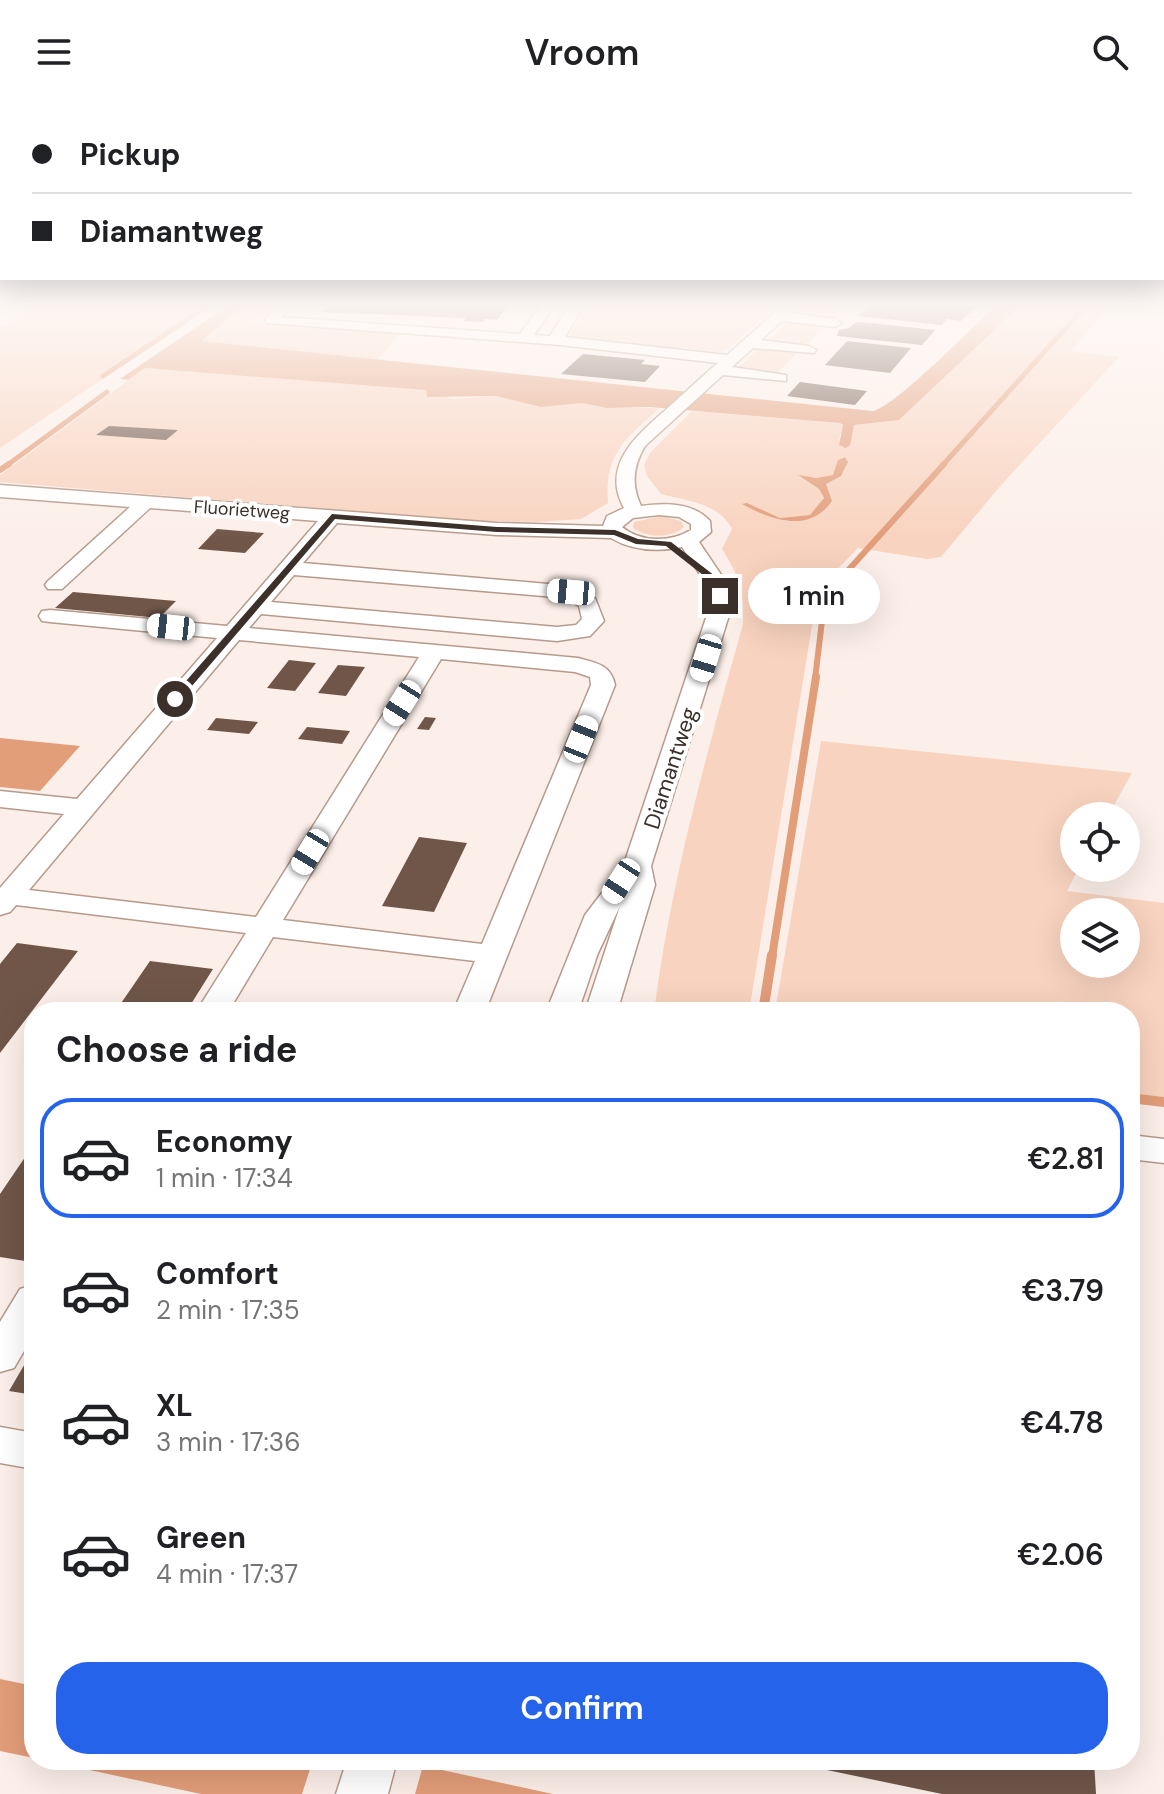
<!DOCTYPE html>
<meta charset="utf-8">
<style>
body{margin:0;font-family:"DM Sans",sans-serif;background:#f2f2f2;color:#202124;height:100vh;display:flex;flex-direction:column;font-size:30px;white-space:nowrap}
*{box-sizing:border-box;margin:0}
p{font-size:26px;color:#757577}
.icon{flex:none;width:44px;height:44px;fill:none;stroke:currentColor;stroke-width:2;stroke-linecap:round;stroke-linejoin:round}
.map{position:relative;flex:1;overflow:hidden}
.details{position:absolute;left:24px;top:898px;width:1116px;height:768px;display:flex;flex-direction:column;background:#fff;border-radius:32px;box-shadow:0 8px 32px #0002}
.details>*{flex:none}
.banner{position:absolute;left:0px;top:0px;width:1164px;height:176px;box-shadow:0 8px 32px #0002;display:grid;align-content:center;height:176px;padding:0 32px;background:#fff}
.fabs{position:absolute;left:1060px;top:698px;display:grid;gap:16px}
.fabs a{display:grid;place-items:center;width:80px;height:80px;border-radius:50%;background:#fff;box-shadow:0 8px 32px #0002;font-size:40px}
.end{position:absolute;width:36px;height:36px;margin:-18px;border:10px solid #3b302a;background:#fff;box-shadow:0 0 0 4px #fff}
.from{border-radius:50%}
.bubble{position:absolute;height:56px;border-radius:28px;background:#fff;box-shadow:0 8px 32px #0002;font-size:26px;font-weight:600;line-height:56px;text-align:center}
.car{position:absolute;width:24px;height:48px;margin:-24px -12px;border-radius:10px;box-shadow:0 0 6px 2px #0007;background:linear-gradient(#fff 24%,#345 0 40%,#fff 0 76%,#345 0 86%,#fff 0)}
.banner b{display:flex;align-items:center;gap:28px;height:76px;font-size:30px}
.banner b+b{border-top:2px solid #e0e0e0}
.banner i{width:20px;height:20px;background:#202124}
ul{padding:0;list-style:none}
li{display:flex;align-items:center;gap:24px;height:120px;margin:0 16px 12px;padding:0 16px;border:4px solid transparent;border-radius:32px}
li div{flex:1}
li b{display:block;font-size:30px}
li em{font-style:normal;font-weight:600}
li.on{border-color:#2563eb}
li>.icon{width:72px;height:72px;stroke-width:1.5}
h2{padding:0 32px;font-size:36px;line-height:96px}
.cta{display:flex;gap:16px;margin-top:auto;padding:16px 32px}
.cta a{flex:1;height:92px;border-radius:32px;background:#2563eb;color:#fff;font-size:32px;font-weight:600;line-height:92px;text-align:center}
header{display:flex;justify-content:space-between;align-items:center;height:104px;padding:0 32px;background:#fff;font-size:36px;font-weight:600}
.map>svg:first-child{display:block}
.green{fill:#f8d3bf;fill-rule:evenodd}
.water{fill:#e29d79}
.pier{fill:#fcefe9}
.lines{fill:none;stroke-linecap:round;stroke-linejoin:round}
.stream-far3{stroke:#e29d79;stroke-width:5}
.stream-far2{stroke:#e29d79;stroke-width:6}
.stream-far1{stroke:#e29d79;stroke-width:8}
.stream{stroke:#e29d79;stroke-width:10}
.building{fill:#6f5649}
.minor-casing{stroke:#b69a8b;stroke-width:3}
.minor{fill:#fff;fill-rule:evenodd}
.route{fill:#3b302a}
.labels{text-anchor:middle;stroke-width:8;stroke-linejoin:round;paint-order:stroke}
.far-street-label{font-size:18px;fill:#3b302a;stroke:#fff}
.street-label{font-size:22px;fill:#3b302a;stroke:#fff}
</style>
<header><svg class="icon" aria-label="menu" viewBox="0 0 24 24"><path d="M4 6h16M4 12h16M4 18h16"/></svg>Vroom<svg class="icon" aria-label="search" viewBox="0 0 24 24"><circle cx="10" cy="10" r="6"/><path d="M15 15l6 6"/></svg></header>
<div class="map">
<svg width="1164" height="1690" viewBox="0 0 1164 1690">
<rect width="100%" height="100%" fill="#fcefe9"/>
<path class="green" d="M20,198h196l-216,146v-120l25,-12z
M248,198h31l-24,21 146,10 -25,28 -175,-20z
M637,198h145l-55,47 -9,3 -144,-13 -5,-3 16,-32 42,5z
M806,198h41l-15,17 -36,-7z
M1024,198h89l-42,49 48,6 -117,127 -61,73 -14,2 -69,-11 -40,41 -69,423h-95c17,-133 53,-259 89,-388 1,-35 -3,-46 -21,-75l10,-20c-13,-26 -45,-28 -71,-35l-14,-18 -3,-11 6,-12 42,-42 148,12 3,2 -4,15 9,7 6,-22 45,-5zM842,353l5,2c1,15 -10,18 -21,25l6,18c-29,28 -53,23 -85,1l33,15 30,-3 14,-16 -5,-10 -20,-13 17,2 17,-3z
M787,218l38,4 -20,20 -36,-5z
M758,245l40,3 -22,22 -35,-5 -2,-2z
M145,264l260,19 22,3 25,9 44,-3 45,11 41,-4 25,5h53c-34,30 -56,45 -52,95l-27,16 -44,3 -61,-1 -476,-39v-7z
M662,412l19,5 3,6c-14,12 -36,11 -51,1l1,-6z
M821,637l311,32 -24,43h-34v52h5l-12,23 97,12v194l-34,-4v-81h-355zM1074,808h52v52h-52z"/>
<path class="water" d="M233,198h15l-47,39 672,70c22,-4 105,-89 126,-109h25l-125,118 -45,5 -4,20 -4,3 -7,-3 4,-20 -3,-2 -191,-16 -42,1 -25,-5 -41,4 -45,-11 -69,1 -1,-7 -281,-22 -17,12 -8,-1z
M845,353l3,5 -7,14 -15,8 6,17c-23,33 -61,19 -90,3l5,-1 33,15 30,-3 14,-17 -5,-9 -21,-14 18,3 17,-3 5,-15z
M0,634l80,8 -40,45 -40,-4z
M0,1575l34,7v72l-34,-7z
M43,1656h353l157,34h-352z"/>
<path class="pier" d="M313,1656h103l8,2 -9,32h-113z"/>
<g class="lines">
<path class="stream-far3" d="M103,272l111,-74
M6,362l101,-74
M942,362l147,-164"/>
<path class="stream-far2" d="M0,366l9,-6
M815,575l10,-83 119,-132"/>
<path class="stream-far1" d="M772,853l44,-280"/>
<path class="stream" d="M763,908l9,-57
M1130,994l34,4"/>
</g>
<path class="building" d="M333,198h177l-13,18 -12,-1 -2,3 -20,-1 3,-3 -144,-6z
M872,198l67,3 2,-3 36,4 -16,15 -14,-2 -5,6 -84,-9z
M856,218h5l74,8 -13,15 -85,-9 2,-6 10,-2z
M847,237l64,7 -21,25 -65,-8z
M583,250l62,6 -4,4 19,2 -15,16 -84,-8z
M800,278l67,9 -12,14 -68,-9z
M109,322l69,4 -12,10 -70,-5z
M217,425l47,4 -19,20 -47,-4z
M73,488l103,9 -17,17 -104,-10z
M289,556l27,3 -21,28 -28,-3z
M338,561l27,2 -19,29 -28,-3z
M425,613l11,1 -7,12 -12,-1z
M216,614l42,4 -9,12 -42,-4z
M307,623l43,4 -8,13 -44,-5z
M419,733l48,6 -33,69 -52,-6z
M17,839l61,8 -78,102v-89z
M150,857l63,8 -27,43h-71z
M34,1040v102l-9,15 -25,-4v-63z
M30,1251l4,1v39l-25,-4z
M779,1656h315l2,34h-154z"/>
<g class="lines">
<defs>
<path id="minor" d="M280,198h14l-12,15 238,17 23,-32h14l-23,33 16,1 21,-34h14l-20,35 162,18 60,-53h15l-11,11 44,6 7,4 -7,4 -53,-6 -21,19 48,6 7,4 -2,3 -61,-5 -21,19 54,8v6l-63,-6 -78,71c-12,20 -14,39 -4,60 23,-3 52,-4 69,15l1,11 -12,10 27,40 4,30 -79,254 4,19 -38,127h-32l35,-106 -22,47 -20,59h-32l39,-97 39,-51 84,-252 -3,-30 -23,-35c-24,5 -49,4 -71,-9l-114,-3 -160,-12 -34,40 268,23 24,12 9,23 -14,15 -33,5 -296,-27 -12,14 329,30c19,5 33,7 37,27l-130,327h-32l22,-51 -202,-24 -45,75h-32l50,-79 -230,-28 -6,7 -10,3v-27l64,-74 -64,-7v-16l77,8 140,-161 -167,-16 -8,-1 -3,-5 3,-5 8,-1 177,16 91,-105 -168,-13 -88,81h-14l-3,-4 3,-4 82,-74 -130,-10v-12l497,38 106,3 4,-10 17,-8c-25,-45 17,-76 47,-103 16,-14 31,-29 47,-42l-158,-18 -293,-22 -2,-3zM659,411l20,2 12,7v6c-20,12 -50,13 -69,-3l11,-9zM294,471l273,23 12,8 3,13 -6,6 -19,2 -286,-25zM239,536l180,17 -163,260 -227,-27zM441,555l134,13 15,5 1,8 -109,259 -199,-24z
M1130,1031l34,4v24l-34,-4z
M34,1181v49l-20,34 -14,4v-50l20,-33z
M0,1323l34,6v36l-34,-6z
M347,1656h50l-9,34h-52z"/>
</defs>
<use href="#minor" class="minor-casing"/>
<use href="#minor" class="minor"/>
</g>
<linearGradient id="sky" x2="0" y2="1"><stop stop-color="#a5abbc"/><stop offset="0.46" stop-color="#fef8f5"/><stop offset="1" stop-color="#fef8f5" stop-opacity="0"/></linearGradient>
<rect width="1164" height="434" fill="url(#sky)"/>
<path class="route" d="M332,410l165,13 118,3 23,9 33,3 44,34 10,20 -8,2 -9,-19 -42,-33 -30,-2 -22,-9 -117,-3 -162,-13 -156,182h-7v-4z"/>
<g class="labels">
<g class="far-street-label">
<text transform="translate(242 406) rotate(4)" y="6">Fluorietweg</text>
</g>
<g class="street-label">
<text transform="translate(670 664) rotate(-72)" y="8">Diamantweg</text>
</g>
</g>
</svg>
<div class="fabs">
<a><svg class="icon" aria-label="locate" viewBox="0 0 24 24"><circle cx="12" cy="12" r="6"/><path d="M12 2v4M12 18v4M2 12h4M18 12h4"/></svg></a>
<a><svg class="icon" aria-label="layers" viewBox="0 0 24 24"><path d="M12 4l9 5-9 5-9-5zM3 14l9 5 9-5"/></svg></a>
</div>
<i class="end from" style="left:175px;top:595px"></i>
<i class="end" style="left:720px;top:492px"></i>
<div class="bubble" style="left:748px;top:464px;width:132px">1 min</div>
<i class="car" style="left:571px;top:488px;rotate:275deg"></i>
<i class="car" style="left:171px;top:523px;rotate:276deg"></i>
<i class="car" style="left:706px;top:554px;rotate:197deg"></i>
<i class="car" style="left:402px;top:599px;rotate:212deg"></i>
<i class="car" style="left:581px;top:635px;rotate:22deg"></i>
<i class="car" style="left:310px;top:748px;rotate:211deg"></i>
<i class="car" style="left:621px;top:777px;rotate:213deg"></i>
<div class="banner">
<b><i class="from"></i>Pickup</b>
<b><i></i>Diamantweg</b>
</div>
<section class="details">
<h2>Choose a ride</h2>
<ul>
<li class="on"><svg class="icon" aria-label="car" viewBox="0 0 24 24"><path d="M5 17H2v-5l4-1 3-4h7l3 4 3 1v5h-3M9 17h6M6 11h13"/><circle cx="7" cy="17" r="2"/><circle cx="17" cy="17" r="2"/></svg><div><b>Economy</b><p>1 min · 17:34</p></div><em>€2.81</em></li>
<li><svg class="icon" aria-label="car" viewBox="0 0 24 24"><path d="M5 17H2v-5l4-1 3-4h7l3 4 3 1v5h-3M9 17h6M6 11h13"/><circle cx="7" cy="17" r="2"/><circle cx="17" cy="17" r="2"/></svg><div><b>Comfort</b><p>2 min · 17:35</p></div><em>€3.79</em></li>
<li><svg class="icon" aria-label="car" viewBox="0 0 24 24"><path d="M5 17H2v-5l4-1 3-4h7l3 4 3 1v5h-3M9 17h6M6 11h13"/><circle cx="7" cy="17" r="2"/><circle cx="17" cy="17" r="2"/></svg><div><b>XL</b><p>3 min · 17:36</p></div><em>€4.78</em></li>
<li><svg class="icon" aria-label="car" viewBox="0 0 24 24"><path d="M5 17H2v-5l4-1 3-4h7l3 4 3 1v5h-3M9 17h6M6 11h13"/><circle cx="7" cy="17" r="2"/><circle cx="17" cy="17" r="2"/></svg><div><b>Green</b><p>4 min · 17:37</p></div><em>€2.06</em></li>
</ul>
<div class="cta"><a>Confirm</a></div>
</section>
</div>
